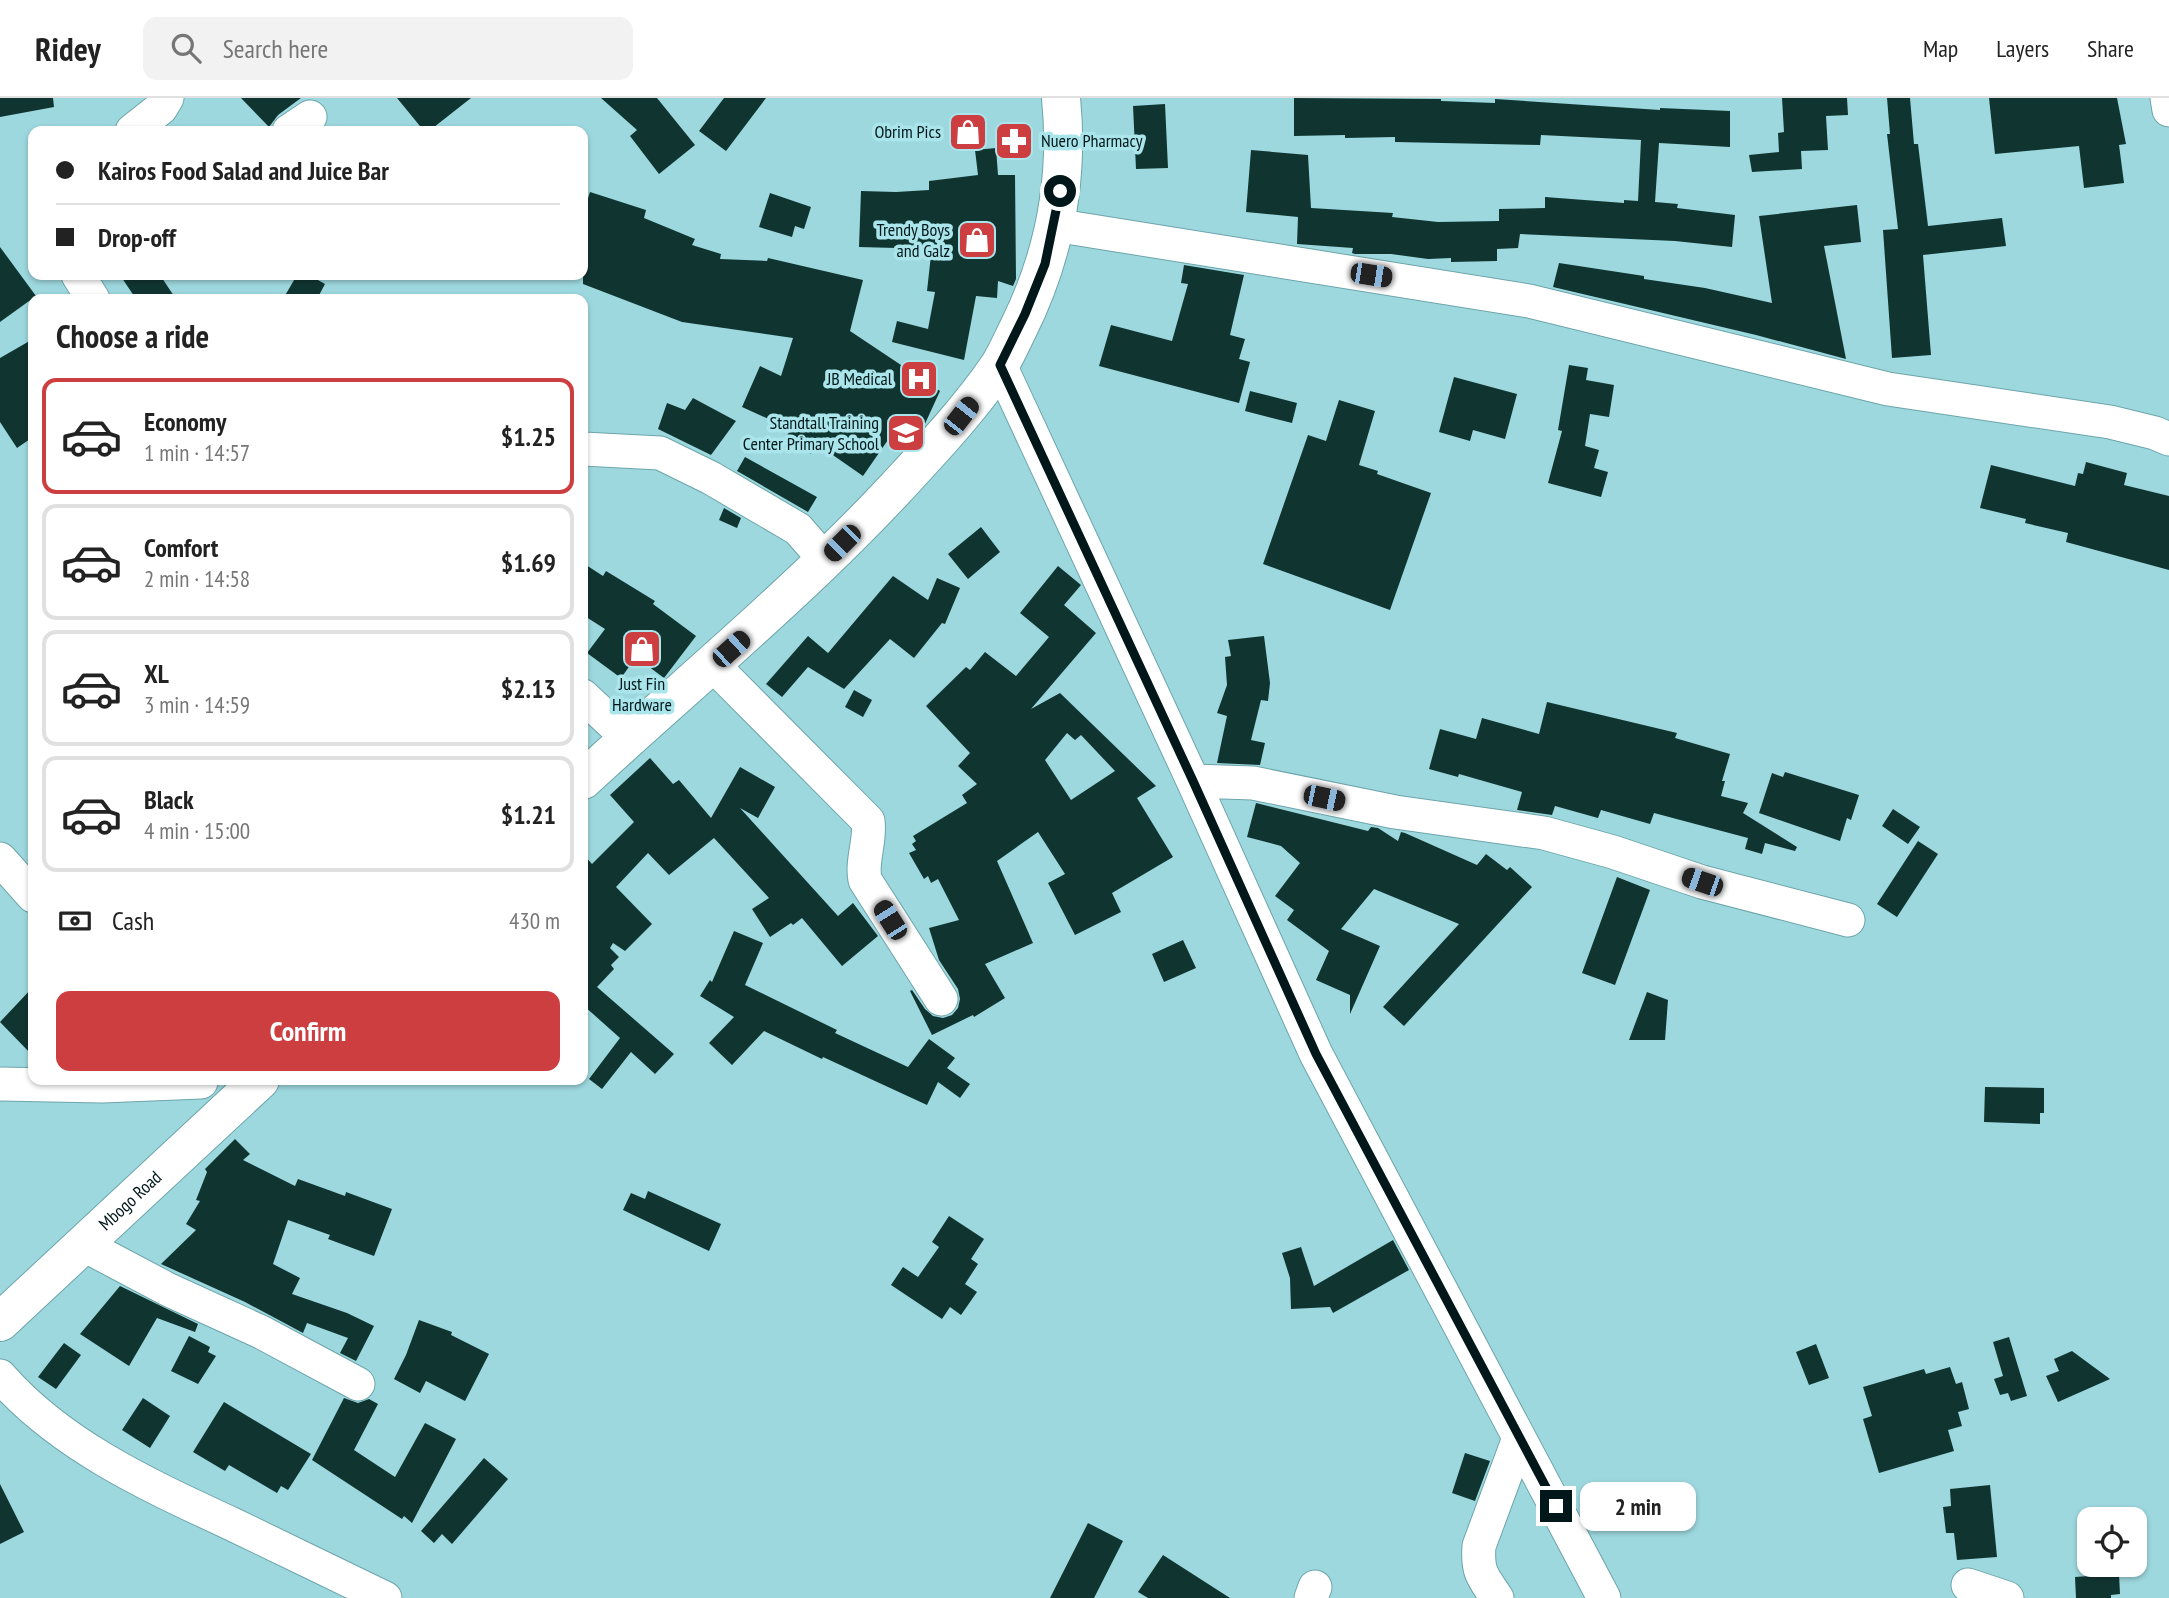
<!DOCTYPE html>
<meta charset="utf-8">
<style>
body{margin:0;font-family:"PT Sans Narrow",sans-serif;background:#f2f2f2;color:#222;height:100vh;display:flex;flex-direction:column;font-size:26px;white-space:nowrap}
*{box-sizing:border-box;margin:0}
p{font-size:23px;color:#767676}
.icon{flex:none;width:38px;height:38px;fill:none;stroke:currentColor;stroke-width:2;stroke-linecap:round;stroke-linejoin:round}
.map{position:relative;flex:1;overflow:hidden}
.side{position:absolute;left:28px;top:196px;width:560px;height:791px;display:flex;flex-direction:column;background:#fff;border-radius:14px;box-shadow:0 2px 5px #0004}
.side>*{flex:none}
.hud{position:absolute;left:28px;top:28px;width:560px;height:154px;border-radius:14px;box-shadow:0 2px 5px #0004;display:grid;align-content:center;height:154px;padding:0 28px;background:#fff}
.buttons{position:absolute;left:2077px;top:1409px;display:grid;gap:14px}
.buttons a{display:grid;place-items:center;width:70px;height:70px;border-radius:14px;background:#fff;box-shadow:0 2px 5px #0004;font-size:35px}
.end{position:absolute;width:32px;height:32px;margin:-16px;border:9px solid #011719;background:#fff;box-shadow:0 0 0 4px #fff}
.from{border-radius:50%}
.bubble{position:absolute;height:49px;border-radius:14px;background:#fff;box-shadow:0 2px 5px #0004;font-size:23px;font-weight:800;line-height:49px;text-align:center}
.car{position:absolute;width:21px;height:42px;margin:-21px -10px;border-radius:9px;box-shadow:0 0 5px 2px #0007;background:linear-gradient(#222 24%,#8ab4d8 0 40%,#222 0 76%,#8ab4d8 0 86%,#222 0)}
.hud b{display:flex;align-items:center;gap:24px;height:66px;font-size:26px}
.hud b+b{border-top:2px solid #e0e0e0}
.hud i{width:18px;height:18px;background:#222}
ul{padding:0;list-style:none}
li{display:flex;align-items:center;gap:21px;height:116px;margin:0 14px 10px;padding:0 14px;border:4px solid #e0e0e0;border-radius:14px}
li div{flex:1}
li b{display:block;font-size:26px}
li em{font-style:normal;font-weight:800}
li.active{border-color:#cd3e40}
li>.icon{width:63px;height:63px;stroke-width:1.5}
h2{padding:0 28px;font-size:32px;line-height:84px}
.pay{display:flex;align-items:center;gap:18px;height:77px;padding:0 28px;font-size:26px}
.pay p{margin-inline-start:auto}
.action{display:flex;gap:14px;margin-top:auto;padding:14px 28px}
.action a{flex:1;height:80px;border-radius:14px;background:#cd3e40;color:#fff;font-size:28px;font-weight:800;line-height:80px;text-align:center}
header{display:flex;align-items:center;gap:42px;box-sizing:border-box;height:98px;padding:0 35px;background:#fff;border-bottom:2px solid #e0e0e0}
header strong{font-size:33px}
nav{display:flex;gap:38px;margin-inline-start:auto;font-size:24px}
.search{width:490px;height:63px;background:#f2f2f2;display:flex;align-items:center;gap:18px;box-sizing:border-box;padding:0 24px;border-radius:14px;color:#767676;font-size:26px}
.map>svg:first-child{display:block}
.building{fill:#103531;fill-rule:evenodd}
.lines{fill:none;stroke-linecap:round;stroke-linejoin:round}
.minor-casing{stroke:#6ca5ab;stroke-width:35}
.major-casing{stroke:#6ca5ab;stroke-width:40}
.minor{stroke:#fff;stroke-width:33}
.major{stroke:#fff;stroke-width:38}
.route{stroke:#011719;stroke-width:9}
.labels{text-anchor:middle;stroke-width:7;stroke-linejoin:round;paint-order:stroke}
.poi-label{font-size:18px;fill:#011719;stroke:#aae5eb;text-anchor:end}
.street-label{font-size:18px;fill:#011719;stroke:#aae5eb}
</style>
<header>
<strong>Ridey</strong>
<div class="search"><svg class="icon" aria-label="search" viewBox="0 0 24 24"><circle cx="10" cy="10" r="6"/><path d="M15 15l6 6"/></svg>Search here</div>
<nav><a>Map</a><a>Layers</a><a>Share</a></nav>
</header>
<div class="map">
<svg width="2169" height="1500" viewBox="0 0 2169 1500">
<rect width="100%" height="100%" fill="#9dd8de"/>
<path class="building" d="M0,0h53l1,9 -54,10z
M241,0h60l-23,17 -9,12z
M397,0h74l-42,33h-5z
M601,0h56l38,47 -36,29 -29,-38 7,-6z
M724,0h42l-40,53 -27,-20z
M1294,0l147,1v2l54,2v-4l165,11v-2l70,3v36l-71,-4 -4,59 23,2 -1,4 58,7 -3,32 -57,-6 -155,-7 -2,14 -21,1v12l-46,1v-4l-23,1 -37,-5h-36l-3,-1 1,-5 -56,-4 1,-27 -52,-5 5,-62 57,5 3,53 82,5 -1,4 46,5 61,-1v-12l46,-1v-11l79,6v-3l14,1 3,-61 -100,-5 -1,10 -145,-3v-5l-50,1v-3l-51,1z
M1782,0h65l1,17 -22,1 2,34 -27,1 1,18 -50,3 -3,-17 30,-3 -1,-19 6,-1z
M1887,0h23l4,46h4l10,82 74,-8 4,28 -83,9 8,100 -39,3 -9,-128 15,-1 -11,-95h3z
M1989,0h128l9,46 -7,1 5,38 -40,5 -5,-42 -84,8z
M1165,6l3,64 -32,1 -3,-63z
M996,50l2,27h17l1,104 -3,7 -15,-5 -1,17 -21,-2 -12,64 -72,-18 5,-21 31,8 7,-37 -8,-1 5,-45 -36,2 -37,-1 2,-56 35,1 33,-2v-9l49,-6 -3,-25z
M590,94l56,18 -2,8 51,21 -3,6 29,9 -1,5 47,2 1,-3 95,22 -13,51 90,60 -16,35 -7,6 -18,-8 -36,52 -46,-32 -6,10 -26,-15 6,-10 -49,-22 18,-41 21,10 12,-38 -111,-16 -99,-38v-71z
M770,95l41,14 -7,22 -9,-3 -3,11 -33,-10z
M1857,107l4,37 -37,4 22,113 -90,-24 -203,-48 6,-24 85,13v3l61,9 67,15 -13,-87z
M0,149l36,49 -36,26z
M1184,167l60,10 -14,60 15,4 -6,20 11,3 -11,41 -140,-37 12,-41 61,16 16,-57 -7,-1z
M120,177h40l16,24h-40z
M297,177h12l16,9 -8,15h-34z
M33,241v98l-16,11 -17,-26v-64z
M1569,267l19,3 -2,12 28,5 -5,32 -19,-3 -5,32 14,4 -5,18 14,4 -7,25 -53,-14 14,-52 -4,-1z
M1454,279l63,17 -12,45 -32,-9 -3,11 -31,-9z
M1250,293l47,12 -5,20 -47,-12z
M693,300l43,23 -25,34 -53,-26 9,-26 18,7z
M1339,302l36,11 -16,54 19,6 -1,3 54,19 -41,117 -127,-46 45,-129 18,6z
M745,359l72,40 -9,15 -71,-41z
M2086,364l41,11 -3,12 45,11v74l-103,-28 2,-9 -43,-10 1,-4 -46,-11 11,-43 84,21 3,-13 5,1z
M724,410l17,10 -4,10 -18,-8z
M981,429l19,25 -32,27 -20,-25z
M583,465l20,13 3,-5 49,30 -2,3 43,32 -32,42 -28,-21 -15,21 -34,-25 18,-24 -22,-14z
M1058,468l23,19 -17,20 32,28 -65,76 29,-16 96,93 -19,12 36,59 -61,36 9,19 -46,23 -27,-52 17,-9 -27,-42 -41,29 36,82 -48,21 20,34 -31,19 -1,-2 -41,20 -22,-44 2,-1 13,19 8,7 10,2 9,-3 6,-7 2,-9 -2,-10 -19,-29 -10,-32 30,-8 -21,-41 -7,4 -3,-7 -4,3 -15,-26 7,-3 -4,-6 4,-3 -3,-5 54,-33 -5,-8 15,-11 -19,-18 12,-13 -44,-47 40,-39 4,3 15,-18 31,24 33,-39 -29,-24zM1067,635l8,7 6,-5 34,36 -44,29 -26,-40z
M893,478l35,24 9,-22 23,10 -15,36 -3,-1 -28,35 -24,-19 -46,50 -36,-22 -26,30 -16,-13 42,-48 20,17z
M1264,538l6,47 -2,18 -7,-1 -10,40 14,3 -5,22 -43,-2 10,-47 -10,-3 10,-28 -2,-28 6,-1 -3,-16z
M854,592l18,10 -9,17 -18,-10z
M1547,604l130,31 -2,5 55,16 -8,27h3l-4,15 27,7 -5,10 54,34 -2,4 -30,-8 -3,11 -17,-5 3,-11 -94,-25 -4,11 -49,-14 -3,8 -43,-12 -3,9 -35,-5 5,-18 -63,-18 -1,3 -29,-8 11,-40 36,10 6,-21 57,16z
M650,660l23,26 6,-4 32,38 29,-51 35,20 -17,31 -18,-10 98,108 15,-13 25,33 -36,30 -40,-48 -9,7 -2,-2 -21,14 -18,-28 17,-11 -55,-60 -45,37 -21,-22 -32,34 36,37 -27,27 -12,-8 -3,5 9,9 -8,8 3,4 -17,18 77,67 -19,20 -24,-22 -29,37 -13,-10 31,-41 -37,-33v-151l9,10 42,-42 -24,-27z
M1785,674l74,23 -8,25 -4,-2 -7,23 -81,-28 13,-40 11,4z
M1256,705l112,28 3,-4 7,1 20,13 3,-9 4,1 72,32 9,-11 21,16 3,-3 22,20 -128,139 -21,-19 76,-83 -85,-35 -33,40 39,17 -30,68v-19l-34,-15 13,-29 -42,-31 7,-10 -19,-14 25,-33 -19,-17 -34,-9z
M1893,711l27,18 -12,17 -26,-18z
M1918,743l20,13 -41,63 -20,-13z
M1617,779l33,13 -35,95 -33,-12z
M734,833l29,12 -18,42 92,45 -2,3 73,34 21,-28 26,19 -8,10 23,16 -10,14 -22,-16 -11,23 -104,-48 -1,2 -58,-28 -32,34 -23,-22 25,-26 -34,-21 10,-16 2,2z
M1183,842l13,28 -32,14 -12,-28z
M33,889v69l-33,-34z
M1647,894l21,8 -3,40h-36z
M1985,989l59,1v25h-4v11l-56,-2z
M235,1041l15,15 -7,6 52,26 3,-7 47,17 1,-4 46,17 -18,47 -46,-17 2,-4 -42,-15 -15,44 27,14 -8,16 55,19 27,13 -18,35 -16,-8 8,-15 -41,-15 -4,10 -58,-31 -84,-38 35,-34 -10,-6 14,-23 -4,-1 11,-28 -2,-3z
M648,1093l73,33 -12,27 -86,-41 8,-17 14,6z
M949,1118l35,23 -13,20 7,5 -13,20 12,8 -16,23 -11,-8 -8,12 -51,-34 12,-18 15,10 21,-30 -7,-5z
M1393,1142l16,30 -76,43 -3,-6 -39,2 -1,-31 -8,-25 19,-6 13,39z
M120,1188l78,38 -3,8 -38,-14 -28,48 -49,-32z
M419,1222l33,12 -1,3 38,19 -24,47 -39,-20 -6,12 -26,-14 12,-24z
M189,1238l21,11 -2,5 8,4 -18,28 -27,-13z
M2009,1239l18,59 -16,5 -3,-8 -8,2 -6,-16 9,-3 -10,-34z
M64,1245l17,12 -25,34 -18,-12z
M1816,1246l13,34 -20,7 -13,-33z
M2072,1253l38,28 -52,23 -12,-26 13,-5 -5,-12z
M1950,1269l6,17 6,-2 7,27 -11,3 4,14 -14,4 6,21 -75,22 -16,-54 9,-3 -9,-29 61,-18 2,5z
M143,1300l27,18 -20,32 -28,-18z
M344,1300l14,5 11,-4 9,5 -24,46 41,27 30,-54 31,16 -44,84 -8,-7 -2,3 -90,-59z
M224,1304l87,52 -23,36 -7,-4 -4,7 -48,-28 -4,6 -32,-19z
M1465,1355l25,8 -15,40 -23,-8z
M484,1360l24,21 -56,65 -10,-10 -8,9 -13,-12z
M0,1386l24,48 -24,12z
M1990,1387l7,72 -40,3 -3,-27h-8l-3,-26 8,-1 -1,-17z
M1088,1425l35,18 -29,57h-44z
M1163,1457l67,43h-82l-10,-6z
M2119,1476l1,20 -9,1v3h-35l-1,-21z"/>
<g class="lines">
<defs>
<path id="minor" d="M2167,0l2,12
M132,33l29,-23 6,-10
M289,33l21,-14
M1054,127l475,76 359,88 222,33 45,11 14,6
M78,177l15,24
M1000,267l193,416 123,273 288,544
M583,351l77,4 51,25 87,51 27,31
M713,567l155,156c3,20 -7,39 -3,59l76,119
M583,598l46,43
M1193,683l60,2 142,29 149,21 69,19 89,30 146,38
M0,761l33,37
M0,986l102,2 99,-4
M84,1147l85,45 92,42 97,52
M0,1278c61,70 150,110 232,148 51,25 102,49 153,74
M1968,1487l39,13
M1311,1500l4,-11
M1497,1500c-14,-21 -20,-25 -18,-52l40,-108"/>
<g id="major">
<path d="M583,682c105,-97 215,-187 313,-292 36,-39 73,-78 103,-122 7,-11 13,-25 19,-37 36,-72 51,-151 43,-231"/>
<path id="s1" d="M0,1224l260,-242"/>
</g>
</defs>
<use href="#minor" class="minor-casing"/>
<use href="#major" class="major-casing"/>
<use href="#minor" class="minor"/>
<use href="#major" class="major"/>
</g>
<g class="lines">
<path class="route" d="M1060,93l-15,73 -20,50 -25,51 193,416 123,273 240,452"/>
</g>
<defs>
<symbol id="shop-square" viewBox="-11 -11 22 22"><rect x="-9" y="-9" width="18" height="18" rx="4" fill="#cd3e40" stroke="#aae5eb"/><path d="M-5-2.5h2.3a2.7 3.5 0 0 1 5.4 0H5L5.5 6h-11ZM-1.5-2.5h3a1.5 2.3 0 0 0-3 0Z" fill="#fff"/></symbol>
<symbol id="pharmacy-square" viewBox="-11 -11 22 22"><rect x="-9" y="-9" width="18" height="18" rx="4" fill="#cd3e40" stroke="#aae5eb"/><path d="M-2-6h4v4h4v4h-4v4h-4v-4h-4v-4h4Z" fill="#fff"/></symbol>
<symbol id="hospital-square" viewBox="-11 -11 22 22"><rect x="-9" y="-9" width="18" height="18" rx="4" fill="#cd3e40" stroke="#aae5eb"/><path d="M-5-5h3v3.5h4V-5h3V5h-3V1.5h-4V5h-3Z" fill="#fff"/></symbol>
<symbol id="school-square" viewBox="-11 -11 22 22"><rect x="-9" y="-9" width="18" height="18" rx="4" fill="#cd3e40" stroke="#aae5eb"/><path d="M0-5L7-2L0 1L-7-2ZM-4 1L0 2.5L4 1V4Q0 6-4 4Z" fill="#fff"/></symbol>
</defs>
<g fill-rule="evenodd">
<use href="#shop-square" x="946" y="12" width="44" height="44"/>
<use href="#pharmacy-square" x="992" y="21" width="44" height="44"/>
<use href="#shop-square" x="955" y="120" width="44" height="44"/>
<use href="#hospital-square" x="897" y="259" width="44" height="44"/>
<use href="#school-square" x="884" y="313" width="44" height="44"/>
<use href="#shop-square" x="620" y="529" width="44" height="44"/>
</g>
<g class="labels">
<g class="poi-label">
<text x="941" y="40">Obrim Pics</text>
<text x="1041" y="49" text-anchor="start">Nuero Pharmacy</text>
<text x="950" y="138">Trendy Boys<tspan x="950" dy="21">and Galz</tspan></text>
<text x="892" y="287">JB Medical</text>
<text x="879" y="331">Standtall Training<tspan x="879" dy="21">Center Primary School</tspan></text>
<text x="642" y="592" text-anchor="middle">Just Fin<tspan x="642" dy="21">Hardware</tspan></text>
</g>
<g class="street-label">
<text dy="6" stroke="none"><textPath href="#s1" startOffset="178">Mbogo Road</textPath></text>
</g>
</g>
</svg>
<div class="buttons">
<a><svg class="icon" aria-label="locate" viewBox="0 0 24 24"><circle cx="12" cy="12" r="6"/><path d="M12 2v4M12 18v4M2 12h4M18 12h4"/></svg></a>
</div>
<i class="end from" style="left:1060px;top:93px"></i>
<i class="end" style="left:1556px;top:1408px"></i>
<div class="bubble" style="left:1580px;top:1384px;width:116px">2 min</div>
<i class="car" style="left:1371px;top:177px;rotate:99deg"></i>
<i class="car" style="left:961px;top:318px;rotate:38deg"></i>
<i class="car" style="left:842px;top:445px;rotate:225deg"></i>
<i class="car" style="left:731px;top:551px;rotate:48deg"></i>
<i class="car" style="left:1324px;top:700px;rotate:102deg"></i>
<i class="car" style="left:1702px;top:784px;rotate:289deg"></i>
<i class="car" style="left:890px;top:822px;rotate:328deg"></i>
<div class="hud">
<b><i class="from"></i>Kairos Food Salad and Juice Bar</b>
<b><i></i>Drop-off</b>
</div>
<section class="side">
<h2>Choose a ride</h2>
<ul>
<li class="active"><svg class="icon" aria-label="car" viewBox="0 0 24 24"><path d="M5 17H2v-5l4-1 3-4h7l3 4 3 1v5h-3M9 17h6M6 11h13"/><circle cx="7" cy="17" r="2"/><circle cx="17" cy="17" r="2"/></svg><div><b>Economy</b><p>1 min · 14:57</p></div><em>$1.25</em></li>
<li><svg class="icon" aria-label="car" viewBox="0 0 24 24"><path d="M5 17H2v-5l4-1 3-4h7l3 4 3 1v5h-3M9 17h6M6 11h13"/><circle cx="7" cy="17" r="2"/><circle cx="17" cy="17" r="2"/></svg><div><b>Comfort</b><p>2 min · 14:58</p></div><em>$1.69</em></li>
<li><svg class="icon" aria-label="car" viewBox="0 0 24 24"><path d="M5 17H2v-5l4-1 3-4h7l3 4 3 1v5h-3M9 17h6M6 11h13"/><circle cx="7" cy="17" r="2"/><circle cx="17" cy="17" r="2"/></svg><div><b>XL</b><p>3 min · 14:59</p></div><em>$2.13</em></li>
<li><svg class="icon" aria-label="car" viewBox="0 0 24 24"><path d="M5 17H2v-5l4-1 3-4h7l3 4 3 1v5h-3M9 17h6M6 11h13"/><circle cx="7" cy="17" r="2"/><circle cx="17" cy="17" r="2"/></svg><div><b>Black</b><p>4 min · 15:00</p></div><em>$1.21</em></li>
</ul>
<div class="pay"><svg class="icon" aria-label="cash" viewBox="0 0 24 24"><path d="M3 7h18v10H3z"/><circle cx="12" cy="12" r="2"/></svg>Cash<p>430 m</p></div>
<div class="action"><a>Confirm</a></div>
</section>
</div>
